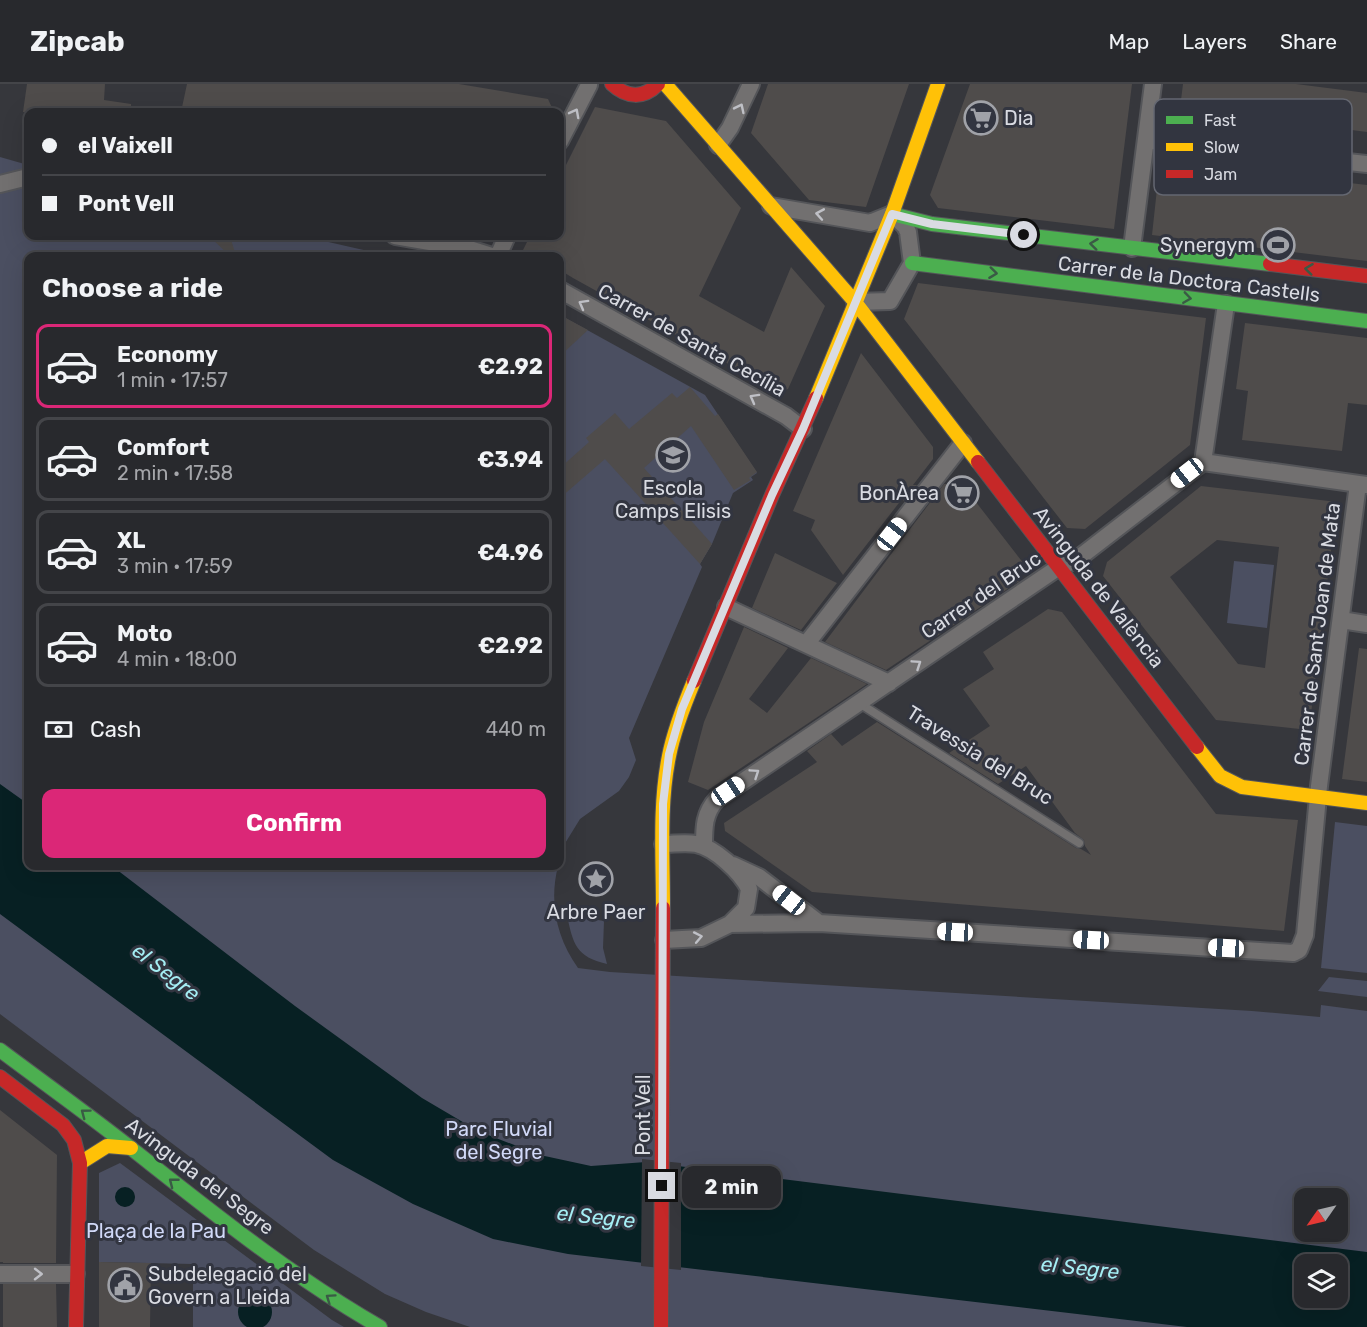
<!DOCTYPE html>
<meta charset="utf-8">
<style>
body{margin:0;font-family:Rubik,sans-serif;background:#343539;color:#f1f3f6;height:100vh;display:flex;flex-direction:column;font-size:22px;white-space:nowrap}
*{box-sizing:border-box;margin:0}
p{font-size:20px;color:#a5a6aa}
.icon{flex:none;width:33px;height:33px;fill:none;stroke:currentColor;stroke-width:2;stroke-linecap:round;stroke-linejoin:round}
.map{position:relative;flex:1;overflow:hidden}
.panel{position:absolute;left:24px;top:168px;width:540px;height:618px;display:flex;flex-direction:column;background:#28292d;border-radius:12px;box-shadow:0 6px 24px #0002,0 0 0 2px #444549}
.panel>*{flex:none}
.top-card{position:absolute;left:24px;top:24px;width:540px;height:132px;border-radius:12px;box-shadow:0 6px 24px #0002,0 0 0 2px #444549;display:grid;align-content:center;height:132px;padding:0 18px;background:#28292d}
.needle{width:39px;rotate:236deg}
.buttons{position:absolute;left:1294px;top:1104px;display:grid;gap:12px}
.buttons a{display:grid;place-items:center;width:54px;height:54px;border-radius:12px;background:#28292d;box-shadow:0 6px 24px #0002,0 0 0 2px #444549;font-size:30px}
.end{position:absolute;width:27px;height:27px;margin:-14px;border:8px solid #d9dbe2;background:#111;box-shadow:0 0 0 3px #111}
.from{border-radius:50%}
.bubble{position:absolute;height:42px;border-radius:12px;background:#28292d;box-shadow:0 6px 24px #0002,0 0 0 2px #444549;font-size:20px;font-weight:700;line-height:42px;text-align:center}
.car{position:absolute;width:18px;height:36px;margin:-18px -9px;border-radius:8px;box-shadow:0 0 4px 2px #0007;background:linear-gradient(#fff 24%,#345 0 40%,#fff 0 76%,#345 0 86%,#fff 0)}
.top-card b{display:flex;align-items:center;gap:21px;height:57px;font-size:22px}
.top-card b+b{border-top:2px solid #444549}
.top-card i{width:15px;height:15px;background:#f1f3f6}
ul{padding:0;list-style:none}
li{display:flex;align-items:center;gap:18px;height:84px;margin:0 12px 9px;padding:0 6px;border:3px solid #444549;border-radius:12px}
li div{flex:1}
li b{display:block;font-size:22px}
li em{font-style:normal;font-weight:700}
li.current{border-color:#db2777}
li>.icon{width:54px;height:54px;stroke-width:1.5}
h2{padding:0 18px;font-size:27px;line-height:72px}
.pay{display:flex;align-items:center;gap:15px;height:66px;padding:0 18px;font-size:22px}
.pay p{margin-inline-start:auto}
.primary-button{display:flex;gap:12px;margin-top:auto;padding:12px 18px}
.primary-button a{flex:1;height:69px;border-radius:12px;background:#db2777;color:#fff;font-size:24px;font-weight:700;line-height:69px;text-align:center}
header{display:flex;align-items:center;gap:36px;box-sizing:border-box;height:84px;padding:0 30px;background:#28292d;border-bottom:2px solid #444549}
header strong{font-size:28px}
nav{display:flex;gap:33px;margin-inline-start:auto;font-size:21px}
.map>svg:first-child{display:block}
.green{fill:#4b4f61;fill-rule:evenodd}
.water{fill:#072023;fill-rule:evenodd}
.pier{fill:#36373c}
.building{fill:#4f4c4b;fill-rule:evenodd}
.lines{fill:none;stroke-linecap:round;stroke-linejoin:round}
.lane-casing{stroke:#545559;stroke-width:11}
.street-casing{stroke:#545559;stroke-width:20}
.fast-casing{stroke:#545559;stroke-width:16}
.slow-casing{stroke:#545559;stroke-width:16}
.jam-casing{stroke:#545559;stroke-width:16}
.lane{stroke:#727070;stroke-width:8}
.street{stroke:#727070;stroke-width:16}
.fast{stroke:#4caf50;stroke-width:14}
.slow{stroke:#ffc107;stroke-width:14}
.jam{stroke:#c62828;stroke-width:14}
.oneway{stroke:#bfc0c6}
.oneway2{stroke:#3a5a45}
.route{stroke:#d9dbe2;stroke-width:8}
.labels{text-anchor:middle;stroke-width:6;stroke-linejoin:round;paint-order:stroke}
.poi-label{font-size:20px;fill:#d9dbe2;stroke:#323540;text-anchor:start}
.street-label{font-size:20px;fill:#d9dbe2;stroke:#323540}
.park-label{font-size:20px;fill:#d1d9f8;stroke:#323540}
.water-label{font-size:21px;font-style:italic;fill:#a5eef4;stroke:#323540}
.key{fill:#323540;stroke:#646771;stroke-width:1.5}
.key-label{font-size:16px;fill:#d9dbe2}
</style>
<header>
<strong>Zipcab</strong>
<nav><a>Map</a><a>Layers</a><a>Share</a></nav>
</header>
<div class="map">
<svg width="1367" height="1243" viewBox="0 0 1367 1243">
<rect width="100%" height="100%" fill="#36373c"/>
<path class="green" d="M0,73l28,8v71h274l88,20h-362v610h530c-9,36 -2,71 20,102l32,4 642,39 68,6 1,-12 46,6v316h-897l-44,-15 -41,-18 -71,-44 -314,-236zM1305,1114h33v34h-33zM1305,1180h33v34h-33z
M560,231l145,80 52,78 -6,4 2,3 -20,13 -21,51 -12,20 2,3 -73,171 7,22 -7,17 -10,14 -39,28 -16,26 -4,16z
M1234,477l40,4 -7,63 -40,-5z
M1335,738l32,4v147l-46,-5z
M567,831l37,6 -1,27 4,16c-31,-7 -34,-20 -40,-49z
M1329,893l38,4v16l-49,-6z
M120,1079l212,157 12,7h-82l5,-3 -21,2 2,1h-55v-63l-94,-2v-89zM124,1104l9,3 2,6 -2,6 -8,4 -5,-2 -5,-8 3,-6z"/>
<path class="water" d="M0,700l28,20v62h84l183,140 127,92 56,33 62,24 51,11 55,-4 721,90v75h-180l-619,-73 -75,-15 -80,-35 -80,-44 -333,-246zM1305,1180h33v34h-33z
M115 1113a10 10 0 1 1 20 0a10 10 0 1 1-20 0Z
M238 1228a17 17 0 1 1 34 0a17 17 0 1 1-34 0Z"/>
<path class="pier" d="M642,1075l39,4v107l-40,-4z"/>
<path class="building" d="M27,0h78l-1,16 27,4v8h-108z
M187,0h272l89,15 6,13h-373z
M768,0h141l-43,123 -57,-7 -58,-67z
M970,0h162l-18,145 -176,-21 -8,-13z
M1183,0h113l71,9v39l-187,-24z
M595,23l71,14 75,87 -42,88 65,36 27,-65 34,39 -37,83 -9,3 -206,-114 -13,-8v-14h-26l-11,-6 7,-14h30v-59z
M1160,77l207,24v76l-215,-26z
M209,152h21l6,20h-6z
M918,199l288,35 -16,127 -105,84 -18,-1 -163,-209z
M560,231l28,15 -28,26z
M1245,239l122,15v67l-19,-2 -6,48 -100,-11 6,-49 -12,-2z
M861,269l72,94v12l-20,26h4l-13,16 -2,-2 -59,76 -32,-45 4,-10 -22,-9z
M690,303l25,29 3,-2 39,58 -8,6 2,2 -17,10 -43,-64 -47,42 68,76 -12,20 -95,-105 -45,39v-30l29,-26 -3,-4 29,-25 14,16 43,-36 5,5z
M944,400h18l62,80 -3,16 -135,90 -61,-28z
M1201,402l136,16 -28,228 -93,-10 -113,-144 4,-14zM1217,456l62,7 -14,121 -27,-4 -68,-87z
M775,469l62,30 -36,47 -49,-22z
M1048,525l14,3 154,202 82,6 -14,111 -472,-39 -87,-61 -1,-8 93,-61 -10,-11 24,-17 11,12 35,-24 199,126 5,1 10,6 -6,-9 -1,-6 -9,-7 -49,-67 -28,18 -49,-31 41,-27 -27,-37 31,-20 -11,-17z
M744,543l44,21 -39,51 18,14 44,-55 56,26 -159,106 -20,-8 16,-60z
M1359,564l8,1v133l-25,-3z
M0,1026l57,45 -1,108h-53v-1h-3z
M99,1178l52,1 -1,64h-51z
M3,1200h53l1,43h-54z"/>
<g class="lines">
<defs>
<path id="lane" d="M859,619l220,140"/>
<path id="street" d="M1146,56l221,24
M560,57l29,-56
M718,61l12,-17 21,-44
M0,100l28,-7
M771,122l99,17 22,-9 13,12 3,6 4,31 -22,38 -35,1
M395,152l75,13 22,7
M1132,164l21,-164
M498,172l9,-20
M560,206l226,126 17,13
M1203,378l163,23
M726,523l163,76
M1341,536l26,4
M807,559l156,-200
M663,760c11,0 23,-2 33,0 19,4 45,28 53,45l-3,19 -16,16 -29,14 -37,2
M704,762c0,-19 0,-33 13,-47l342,-232 17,-7 127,-98 23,-158
M733,781l26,12 60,46
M730,840l89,-1 474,30 6,-3 6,-15 14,-149 39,-302
M0,1190h76"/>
<path id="fast" d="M892,130l40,10 338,40
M912,179l455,58
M0,966c44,33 89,65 132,99 80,63 159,127 248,178"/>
<path id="slow" d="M665,0l190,218 123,160
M816,314l76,-184 46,-130
M1197,663l23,29 22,11 125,16
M663,824c0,-51 -4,-103 6,-152 5,-26 15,-51 25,-75
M80,1079l27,-17 24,2"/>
<path id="jam" d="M612,0c15,14 31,15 46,0
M1270,180l97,12
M978,378l219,285
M694,597l78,-186 44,-97
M0,993l63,48 11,15 6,23 -4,164
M661,1243l2,-419"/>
</defs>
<use href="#lane" class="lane-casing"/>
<use href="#street" class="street-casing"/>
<use href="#fast" class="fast-casing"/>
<use href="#slow" class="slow-casing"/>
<use href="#jam" class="jam-casing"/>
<use href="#lane" class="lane"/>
<use href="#street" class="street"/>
<use href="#fast" class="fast"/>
<use href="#slow" class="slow"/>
<use href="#jam" class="jam"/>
</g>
<defs><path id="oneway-chevron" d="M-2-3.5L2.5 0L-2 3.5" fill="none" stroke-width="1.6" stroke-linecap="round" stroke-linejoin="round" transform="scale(1.5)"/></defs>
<g class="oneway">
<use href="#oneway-chevron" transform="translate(740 24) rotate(-64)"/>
<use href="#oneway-chevron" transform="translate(575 29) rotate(-62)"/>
<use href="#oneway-chevron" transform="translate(820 130) rotate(-170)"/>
<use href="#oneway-chevron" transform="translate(583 220) rotate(-151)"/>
<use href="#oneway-chevron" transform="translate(754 314) rotate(-151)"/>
<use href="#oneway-chevron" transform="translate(917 580) rotate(-34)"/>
<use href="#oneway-chevron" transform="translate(755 689) rotate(-34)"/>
<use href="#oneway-chevron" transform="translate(698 853) rotate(-11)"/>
<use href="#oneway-chevron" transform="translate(38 1190)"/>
</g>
<g class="oneway2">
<use href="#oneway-chevron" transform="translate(1094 160) rotate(-173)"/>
<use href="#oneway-chevron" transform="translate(1309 185) rotate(-173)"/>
<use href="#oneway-chevron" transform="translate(993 189) rotate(7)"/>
<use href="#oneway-chevron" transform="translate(1187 214) rotate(8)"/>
<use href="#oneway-chevron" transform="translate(85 1029) rotate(-143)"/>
<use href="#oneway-chevron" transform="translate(173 1098) rotate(-142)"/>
<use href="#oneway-chevron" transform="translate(330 1214) rotate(-145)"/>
</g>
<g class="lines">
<path class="route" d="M662,1102l1,-382 6,-50 13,-45 90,-214 31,-66 89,-215 40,10 92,11"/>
</g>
<defs>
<symbol id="supermarket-ring" viewBox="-11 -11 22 22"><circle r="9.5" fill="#323540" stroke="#a0a2a8" stroke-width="1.5"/><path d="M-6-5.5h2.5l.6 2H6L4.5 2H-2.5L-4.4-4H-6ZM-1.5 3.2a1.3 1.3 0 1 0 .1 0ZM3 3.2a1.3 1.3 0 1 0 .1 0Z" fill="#a0a2a8"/></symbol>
<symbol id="stadium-ring" viewBox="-11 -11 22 22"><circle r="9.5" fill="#323540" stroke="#a0a2a8" stroke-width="1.5"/><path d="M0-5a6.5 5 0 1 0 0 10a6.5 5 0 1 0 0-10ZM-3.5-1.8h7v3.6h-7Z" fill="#a0a2a8"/></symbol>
<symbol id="school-ring" viewBox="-11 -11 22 22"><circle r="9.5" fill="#323540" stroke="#a0a2a8" stroke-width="1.5"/><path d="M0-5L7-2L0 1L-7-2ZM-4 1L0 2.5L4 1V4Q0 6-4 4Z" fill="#a0a2a8"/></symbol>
<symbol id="sight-ring" viewBox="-11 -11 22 22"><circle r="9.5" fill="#323540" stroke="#a0a2a8" stroke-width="1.5"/><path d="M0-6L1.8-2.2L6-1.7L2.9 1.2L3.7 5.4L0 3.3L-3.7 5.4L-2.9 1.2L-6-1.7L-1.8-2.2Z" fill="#a0a2a8"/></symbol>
<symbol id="civic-ring" viewBox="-11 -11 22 22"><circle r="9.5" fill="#323540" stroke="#a0a2a8" stroke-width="1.5"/><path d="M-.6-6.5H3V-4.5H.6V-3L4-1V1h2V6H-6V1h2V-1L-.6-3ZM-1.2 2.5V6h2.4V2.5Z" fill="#a0a2a8"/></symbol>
</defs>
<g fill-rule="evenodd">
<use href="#supermarket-ring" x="962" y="15" width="38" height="38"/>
<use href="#stadium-ring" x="1259" y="142" width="38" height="38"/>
<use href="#school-ring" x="654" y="352" width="38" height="38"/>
<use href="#supermarket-ring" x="943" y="390" width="38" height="38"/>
<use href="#sight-ring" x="577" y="776" width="38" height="38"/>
<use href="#civic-ring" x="106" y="1182" width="38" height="38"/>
</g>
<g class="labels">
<g class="poi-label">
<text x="1004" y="41">Dia</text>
<text x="1255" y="168" text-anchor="end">Synergym</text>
<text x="673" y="411" text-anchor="middle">Escola<tspan x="673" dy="23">Camps Elisis</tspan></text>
<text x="939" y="416" text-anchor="end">BonÀrea</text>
<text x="596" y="835" text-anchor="middle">Arbre Paer</text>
<text x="148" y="1197">Subdelegació del<tspan x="148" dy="23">Govern a Lleida</tspan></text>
</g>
<g class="street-label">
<text transform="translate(1189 195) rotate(7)" y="7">Carrer de la Doctora Castells</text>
<text transform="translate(692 256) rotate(29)" y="7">Carrer de Santa Cecília</text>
<text transform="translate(1099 503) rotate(52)" y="7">Avinguda de València</text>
<text transform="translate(981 511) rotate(-34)" y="7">Carrer del Bruc</text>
<text transform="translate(1317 550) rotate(-83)" y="7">Carrer de Sant Joan de Mata</text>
<text transform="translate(980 671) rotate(32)" y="7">Travessia del Bruc</text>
<text transform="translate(643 1031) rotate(-90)" y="7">Pont Vell</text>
<text transform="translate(200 1092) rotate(37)" y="7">Avinguda del Segre</text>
</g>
<g class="park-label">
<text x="499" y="1052">Parc Fluvial<tspan x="499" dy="23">del Segre</tspan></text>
<text x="156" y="1154">Plaça de la Pau</text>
</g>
<g class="water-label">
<text transform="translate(166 888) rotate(38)" y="7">el Segre</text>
<text transform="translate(596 1133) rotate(6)" y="7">el Segre</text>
<text transform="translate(1080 1184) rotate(6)" y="7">el Segre</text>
</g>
</g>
<rect x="1154" y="15" width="198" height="96" rx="9" class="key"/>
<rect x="1166" y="32" width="27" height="8" fill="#4caf50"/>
<rect x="1166" y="59" width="27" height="8" fill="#ffc107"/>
<rect x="1166" y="86" width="27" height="8" fill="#c62828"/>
<g class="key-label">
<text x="1204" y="42">Fast</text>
<text x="1204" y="69">Slow</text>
<text x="1204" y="96">Jam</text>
</g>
</svg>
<div class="buttons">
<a><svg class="needle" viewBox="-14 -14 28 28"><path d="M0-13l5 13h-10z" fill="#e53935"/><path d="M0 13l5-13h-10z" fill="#a5a6aa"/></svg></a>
<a><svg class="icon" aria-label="layers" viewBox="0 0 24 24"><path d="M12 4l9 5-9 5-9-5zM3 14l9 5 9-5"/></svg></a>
</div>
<i class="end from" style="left:1024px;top:151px"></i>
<i class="end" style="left:662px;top:1102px"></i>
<div class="bubble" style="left:682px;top:1082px;width:99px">2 min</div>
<i class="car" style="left:1187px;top:389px;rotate:232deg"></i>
<i class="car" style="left:892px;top:450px;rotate:38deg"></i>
<i class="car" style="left:728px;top:707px;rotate:56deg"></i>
<i class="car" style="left:789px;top:816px;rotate:308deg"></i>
<i class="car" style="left:955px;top:848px;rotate:273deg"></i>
<i class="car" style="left:1091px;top:856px;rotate:273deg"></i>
<i class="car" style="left:1226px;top:864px;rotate:273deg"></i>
<div class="top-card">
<b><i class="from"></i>el Vaixell</b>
<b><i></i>Pont Vell</b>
</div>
<section class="panel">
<h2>Choose a ride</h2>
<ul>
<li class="current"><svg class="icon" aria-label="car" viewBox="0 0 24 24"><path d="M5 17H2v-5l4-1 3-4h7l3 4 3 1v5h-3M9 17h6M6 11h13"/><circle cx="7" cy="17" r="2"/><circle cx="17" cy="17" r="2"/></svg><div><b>Economy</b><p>1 min · 17:57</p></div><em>€2.92</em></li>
<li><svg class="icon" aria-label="car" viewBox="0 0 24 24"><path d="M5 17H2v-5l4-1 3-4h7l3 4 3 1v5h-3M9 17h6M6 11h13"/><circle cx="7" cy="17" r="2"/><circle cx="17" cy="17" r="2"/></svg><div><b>Comfort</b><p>2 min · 17:58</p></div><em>€3.94</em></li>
<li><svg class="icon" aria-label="car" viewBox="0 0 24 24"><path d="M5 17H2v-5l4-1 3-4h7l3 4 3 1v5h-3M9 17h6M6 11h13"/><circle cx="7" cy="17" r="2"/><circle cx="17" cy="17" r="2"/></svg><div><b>XL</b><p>3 min · 17:59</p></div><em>€4.96</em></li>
<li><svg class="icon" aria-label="car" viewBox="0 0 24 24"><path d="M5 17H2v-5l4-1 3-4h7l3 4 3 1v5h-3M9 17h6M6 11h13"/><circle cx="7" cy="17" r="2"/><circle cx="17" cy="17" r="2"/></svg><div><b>Moto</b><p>4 min · 18:00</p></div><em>€2.92</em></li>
</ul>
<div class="pay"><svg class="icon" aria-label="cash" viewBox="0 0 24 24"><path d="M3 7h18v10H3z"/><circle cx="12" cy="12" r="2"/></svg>Cash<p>440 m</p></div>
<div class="primary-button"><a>Confirm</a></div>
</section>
</div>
